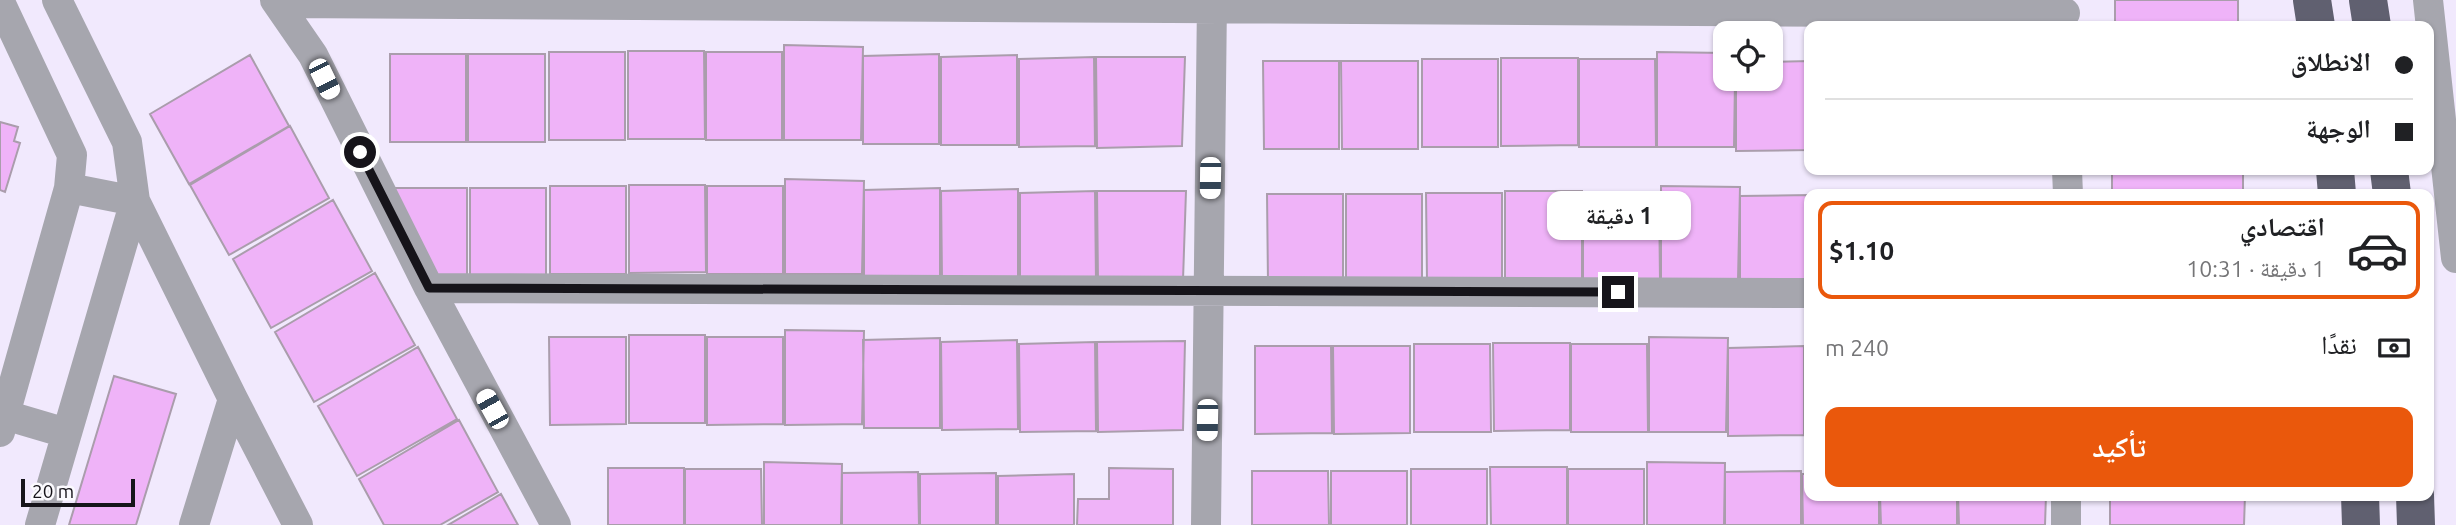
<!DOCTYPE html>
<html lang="ar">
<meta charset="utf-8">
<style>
body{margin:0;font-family:Ubuntu,"Noto Naskh Arabic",sans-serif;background:#f2f2f2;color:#202124;direction:rtl;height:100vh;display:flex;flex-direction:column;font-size:26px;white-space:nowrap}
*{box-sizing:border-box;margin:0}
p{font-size:23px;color:#757577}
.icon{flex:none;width:38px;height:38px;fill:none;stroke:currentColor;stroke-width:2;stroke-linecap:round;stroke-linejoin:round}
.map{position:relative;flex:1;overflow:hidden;direction:ltr}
.drawer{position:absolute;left:1804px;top:189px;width:630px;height:312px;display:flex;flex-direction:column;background:#fff;border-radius:14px;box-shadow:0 2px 5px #0004;direction:rtl}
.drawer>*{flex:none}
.guide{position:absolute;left:1804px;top:21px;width:630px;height:154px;border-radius:14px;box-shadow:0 2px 5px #0004;direction:rtl;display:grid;align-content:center;height:154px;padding:0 21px;background:#fff}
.buttons{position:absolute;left:1713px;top:21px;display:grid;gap:14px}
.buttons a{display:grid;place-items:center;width:70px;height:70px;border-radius:14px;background:#fff;box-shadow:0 2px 5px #0004;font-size:35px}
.scale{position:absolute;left:21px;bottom:18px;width:114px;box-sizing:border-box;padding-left:7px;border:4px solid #16141a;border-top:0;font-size:19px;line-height:24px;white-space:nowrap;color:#16141a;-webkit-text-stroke:5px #fbfafe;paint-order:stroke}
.end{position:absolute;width:32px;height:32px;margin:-16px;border:9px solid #16141a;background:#fff;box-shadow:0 0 0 4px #fff}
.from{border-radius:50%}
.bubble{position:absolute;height:49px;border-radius:14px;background:#fff;box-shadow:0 2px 5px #0004;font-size:23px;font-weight:700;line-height:49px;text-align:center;direction:rtl}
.car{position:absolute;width:21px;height:42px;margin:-21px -10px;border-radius:9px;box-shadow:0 0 5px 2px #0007;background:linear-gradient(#fff 24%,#345 0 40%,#fff 0 76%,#345 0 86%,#fff 0)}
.guide b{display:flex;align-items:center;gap:24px;height:66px;font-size:26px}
.guide b+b{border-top:2px solid #e0e0e0}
.guide i{width:18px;height:18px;background:#202124}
ul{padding:12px 0 0;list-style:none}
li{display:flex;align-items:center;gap:21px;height:98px;margin:0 14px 10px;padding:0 7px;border:4px solid transparent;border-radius:14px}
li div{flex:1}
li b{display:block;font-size:26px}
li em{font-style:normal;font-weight:700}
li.current{border-color:#ea580c}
li>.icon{width:63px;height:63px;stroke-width:1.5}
.pay{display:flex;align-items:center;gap:18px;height:77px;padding:0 21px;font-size:26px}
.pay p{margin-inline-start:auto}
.button{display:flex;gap:14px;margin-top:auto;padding:14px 21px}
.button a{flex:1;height:80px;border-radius:14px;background:#ea580c;color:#fff;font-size:28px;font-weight:700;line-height:80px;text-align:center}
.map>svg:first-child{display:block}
.building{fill:#efb3f8;stroke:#aa9dac;stroke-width:2}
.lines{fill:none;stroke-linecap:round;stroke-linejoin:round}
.minor{stroke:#a6a6ae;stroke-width:30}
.trunk{stroke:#606070;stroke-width:38}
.route{stroke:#16141a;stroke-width:9}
</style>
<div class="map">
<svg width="2456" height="525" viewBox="0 0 2456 525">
<rect width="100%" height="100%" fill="#f1e9fd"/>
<path class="building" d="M2115,0h123v26h-123z
M784,45l79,2 -2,93h-77z
M628,51h76l1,88h-77z
M549,52h76v88h-76z
M706,52h76v88h-76z
M1657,52l69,1v26h9l-1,68h-77z
M390,54h76v88h-76z
M468,54h77v88h-77z
M939,54v90h-76v-88z
M250,55l39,71 -100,58 -39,-70z
M1017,55v90h-76v-88z
M1094,57l1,89 -76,1v-88z
M1096,57h89l-3,89 -85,2z
M1501,58h77v87l-77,1z
M1422,59h76v88h-76z
M1579,59h76l1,88h-77z
M1263,61h76v88h-75z
M1341,61h77v88h-76z
M1810,61v89l-74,1v-72h35v-17z
M0,122l18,5 -4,14 6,2 -15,49 -5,-2z
M290,126l39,72 -100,57 -39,-70z
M2112,170h131v24h-131z
M785,179l79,2 -2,93h-77z
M629,185h76l1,87 -77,1z
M550,186h76v88h-76z
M707,186h76v88h-76z
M1661,186l79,1 -2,93 -77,1z
M391,188h76v88l-32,1z
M470,188h76v88h-76z
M940,188v89l-76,1v-88z
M1018,189v90h-76l-1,-88z
M1095,191l1,90h-76v-88z
M1097,191h89l-3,89 -85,2z
M1505,191h77v88h-77z
M1426,193h76v87l-75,1z
M1583,193h76l1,87 -77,1z
M1267,194h76v88l-75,1z
M1346,194h76v88l-76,1z
M1810,195v89h-70v-88z
M333,200l39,71 -101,57 -38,-69z
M375,273l40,72 -101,57 -39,-70z
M785,330l79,1 -2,93 -77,1z
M629,335h76v88h-76z
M549,337h77v87l-76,1z
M707,337h76v87l-76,1z
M1649,337l79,1 -2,94h-77z
M940,338v90h-76l-1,-88z
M1017,340l1,89 -76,1 -1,-88z
M1185,341l-2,89 -85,2 -1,-90z
M1095,342l1,89 -76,1 -1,-88z
M1493,343h77v87l-76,1z
M1414,344h76l1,88h-77z
M1571,344h76l1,88h-77z
M1255,346h76l1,87 -77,1z
M1333,346h77v87l-76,1z
M1804,346v89l-76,1v-88z
M418,347l39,72 -100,57 -39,-70z
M1805,349h5v88h-4z
M114,376l62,18 -40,131h-67z
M459,420l39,72 -58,33h-56l-25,-46z
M764,462l78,2 -1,61h-77z
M1647,462l78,1 -1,62h-77z
M1490,467h77v58h-76z
M608,468h76v57h-76z
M1109,468l64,1v56h-96l1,-26h31z
M685,469h76l1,56h-77z
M1411,469h76v56h-76z
M1568,469h76v56h-76z
M1252,471h76l1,54h-77z
M1331,471h76v54h-76z
M1801,471v54h-76v-53z
M918,472l1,53h-77v-52z
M996,473v52h-76v-51z
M1074,474v51h-76v-49z
M1802,474h8v21h69v30h-76z
M501,494l17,31h-70z
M1880,495h77v30h-76z
M1958,495h88l-1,30h-86z
M2110,495h135l-1,30h-134z"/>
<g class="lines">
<path class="minor" d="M275,0l38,55 116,233 127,237
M2428,0l28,258
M0,2l72,153 -3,33 -69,244
M279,3l1786,10
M2067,170l1,24
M69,188l66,13 98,198 -39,126
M429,288l1381,5
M233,399l65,126
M5,415l61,18
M40,525l95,-324 -8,-59 -70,-142
M1206,525l6,-525
M2066,525v-30"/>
<path class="trunk" d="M2312,0l4,26
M2368,0l4,26
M2335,170l2,24
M2389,170l3,24
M2360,495l1,30
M2415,495l1,30"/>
</g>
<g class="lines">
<path class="route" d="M360,152l69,136 1189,4"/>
</g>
</svg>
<div class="buttons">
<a><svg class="icon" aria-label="locate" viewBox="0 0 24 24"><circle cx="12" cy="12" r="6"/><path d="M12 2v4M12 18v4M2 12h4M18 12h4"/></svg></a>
</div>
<div class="scale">20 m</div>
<i class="end from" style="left:360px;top:152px"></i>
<i class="end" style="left:1618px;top:292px"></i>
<div class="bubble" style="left:1547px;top:191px;width:144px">1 دقيقة</div>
<i class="car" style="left:324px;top:79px;rotate:154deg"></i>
<i class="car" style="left:1210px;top:178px;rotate:181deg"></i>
<i class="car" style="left:492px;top:409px;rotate:331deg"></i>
<i class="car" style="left:1207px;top:420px;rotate:181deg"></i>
<div class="guide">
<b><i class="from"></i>الانطلاق</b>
<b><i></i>الوجهة</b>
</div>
<section class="drawer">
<ul>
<li class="current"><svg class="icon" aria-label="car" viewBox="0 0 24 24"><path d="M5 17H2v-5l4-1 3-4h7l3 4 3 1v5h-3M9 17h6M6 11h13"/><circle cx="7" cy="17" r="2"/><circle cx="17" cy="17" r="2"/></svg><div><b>اقتصادي</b><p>1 دقيقة · 10:31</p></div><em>$1.10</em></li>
</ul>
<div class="pay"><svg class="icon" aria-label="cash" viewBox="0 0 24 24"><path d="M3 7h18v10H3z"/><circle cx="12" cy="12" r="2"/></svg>نقدًا<p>240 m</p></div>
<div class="button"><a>تأكيد</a></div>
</section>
</div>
